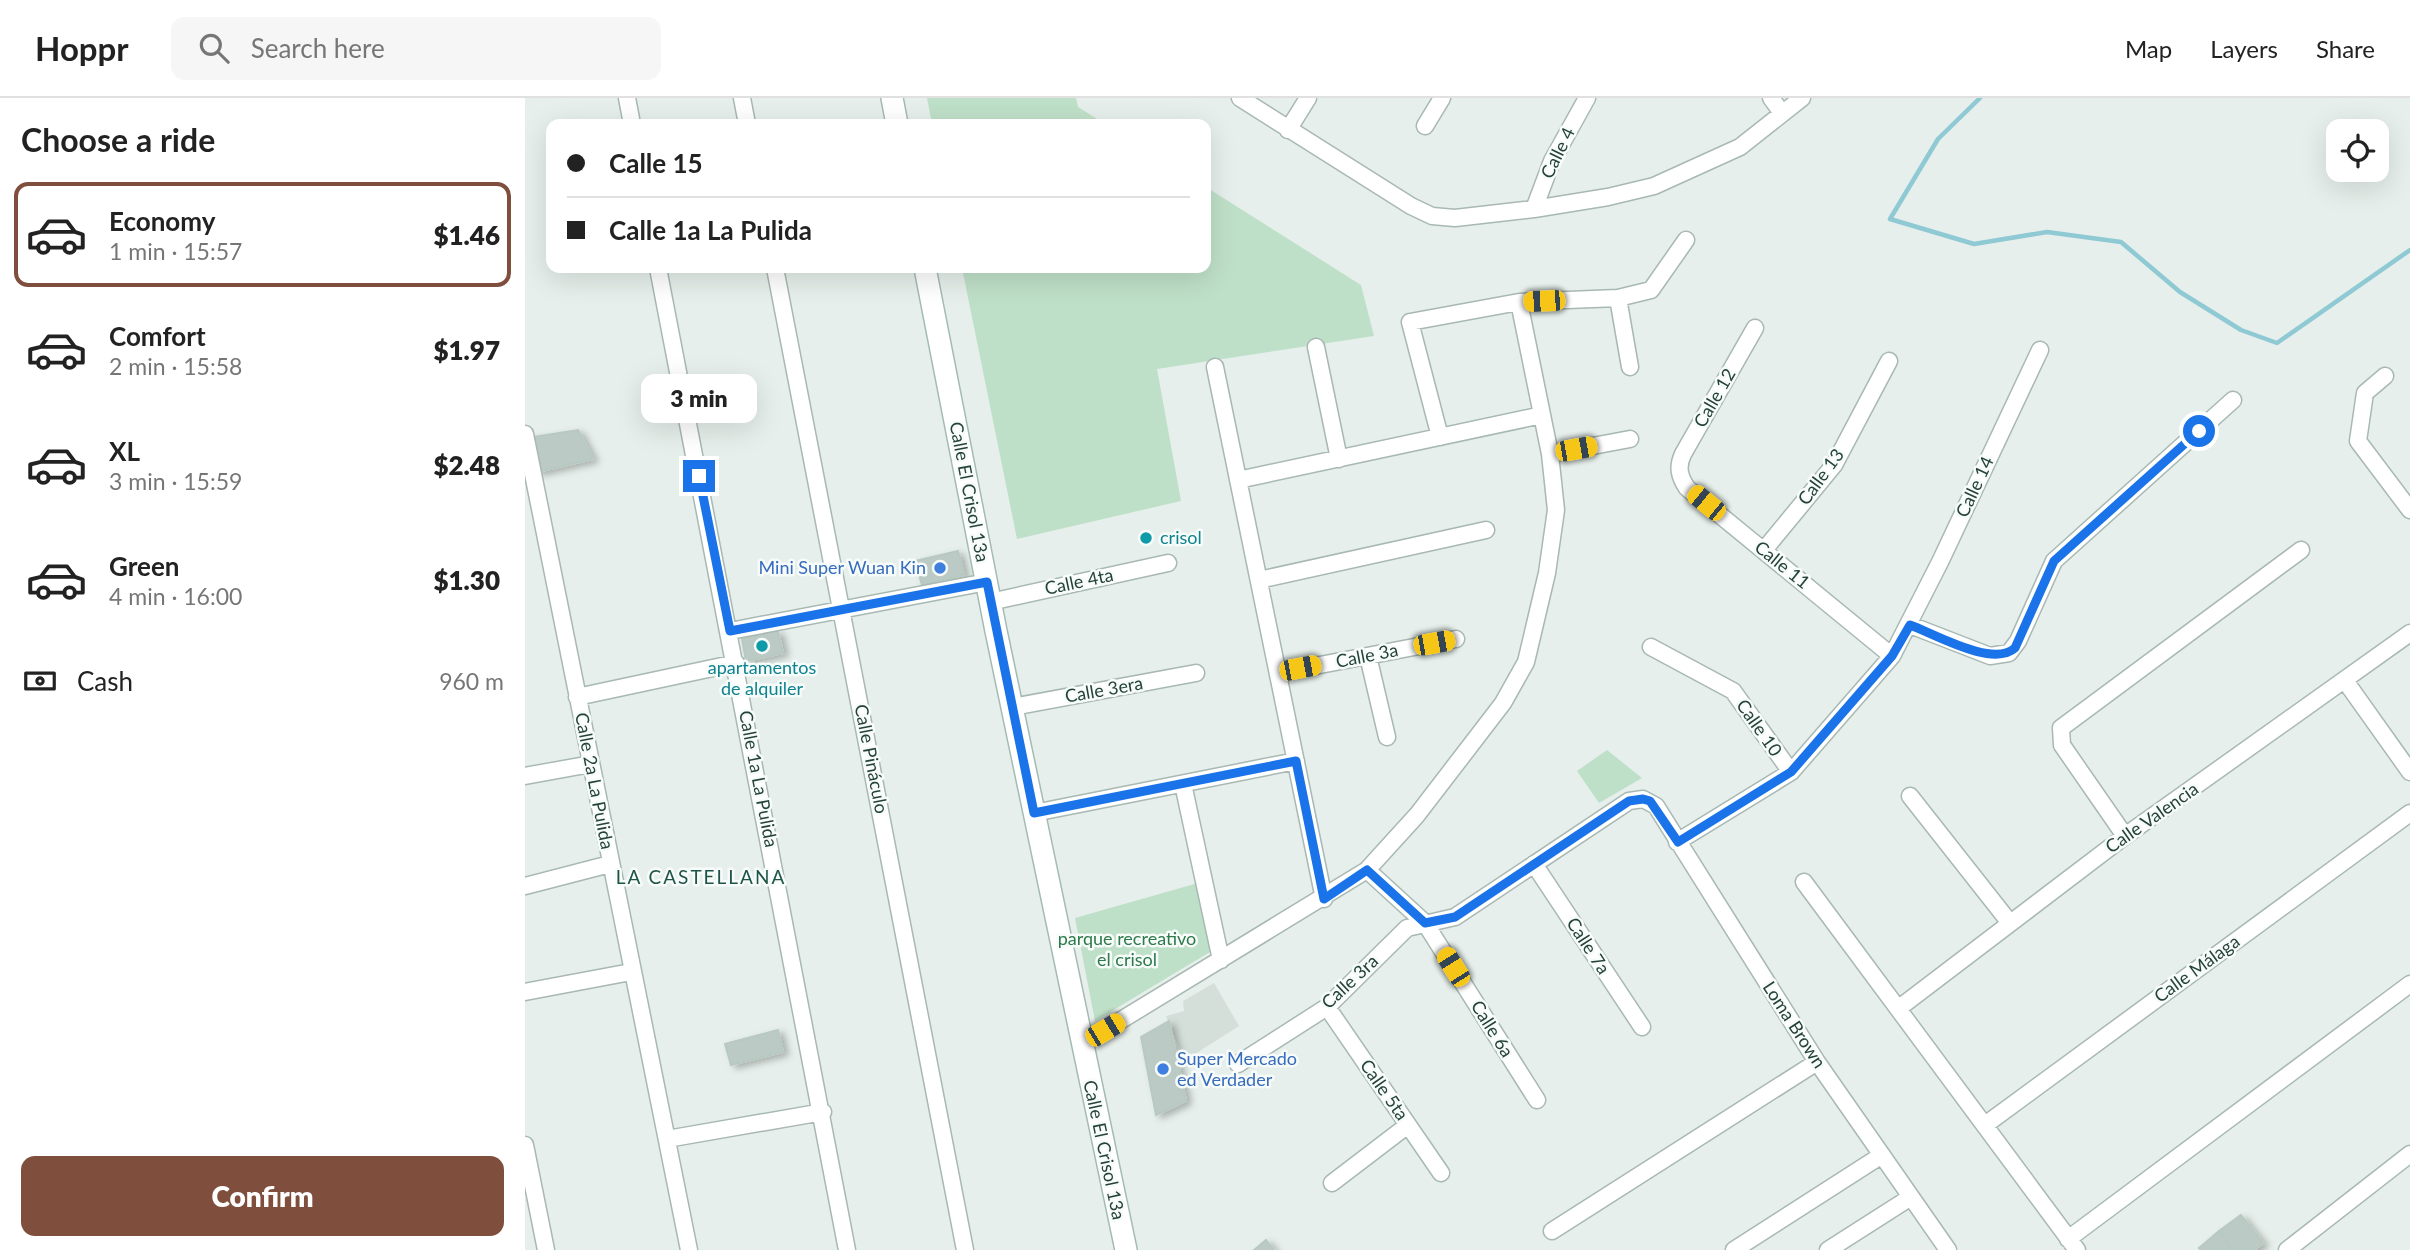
<!DOCTYPE html>
<meta charset="utf-8">
<style>
body{margin:0;font-family:Lato,sans-serif;background:#f6f6f6;color:#222;height:100vh;display:flex;flex-direction:column;font-size:26px;white-space:nowrap}
*{box-sizing:border-box;margin:0}
p{font-size:23px;color:#767676}
.icon{flex:none;width:38px;height:38px;fill:none;stroke:currentColor;stroke-width:2;stroke-linecap:round;stroke-linejoin:round}
.map{position:relative;flex:1;overflow:hidden}
.details{display:flex;flex-direction:column;background:#fff;width:525px}
.details>*{flex:none}
.guide{position:absolute;left:21px;top:21px;width:665px;height:154px;border-radius:14px;box-shadow:0 7px 28px #0002;display:grid;align-content:center;height:154px;padding:0 21px;background:#fff}
.controls{position:absolute;left:1801px;top:21px;display:grid;gap:14px}
.controls a{display:grid;place-items:center;width:63px;height:63px;border-radius:14px;background:#fff;box-shadow:0 7px 28px #0002;font-size:35px}
.end{position:absolute;width:32px;height:32px;margin:-16px;border:9px solid #1a73e8;background:#fff;box-shadow:0 0 0 4px #fff}
.from{border-radius:50%}
.bubble{position:absolute;height:49px;border-radius:14px;background:#fff;box-shadow:0 7px 28px #0002;font-size:23px;font-weight:800;line-height:49px;text-align:center}
.car{position:absolute;width:21px;height:42px;margin:-21px -10px;border-radius:9px;box-shadow:0 0 5px 2px #0007;background:linear-gradient(#f5c518 24%,#345 0 40%,#f5c518 0 76%,#345 0 86%,#f5c518 0)}
.guide b{display:flex;align-items:center;gap:24px;height:66px;font-size:26px}
.guide b+b{border-top:2px solid #e0e0e0}
.guide i{width:18px;height:18px;background:#222}
ul{padding:0;list-style:none}
li{display:flex;align-items:center;gap:21px;height:105px;margin:0 14px 10px;padding:0 7px;border:4px solid transparent;border-radius:14px}
li div{flex:1}
li b{display:block;font-size:26px}
li em{font-style:normal;font-weight:800}
li.current{border-color:#804e3d}
li>.icon{width:63px;height:63px;stroke-width:1.5}
h2{padding:0 21px;font-size:32px;line-height:84px}
.pay{display:flex;align-items:center;gap:18px;height:77px;padding:0 21px;font-size:26px}
.pay p{margin-inline-start:auto}
.cta{display:flex;gap:14px;margin-top:auto;padding:14px 21px}
.cta a{flex:1;height:80px;border-radius:14px;background:#804e3d;color:#fff;font-size:28px;font-weight:800;line-height:80px;text-align:center}
header{display:flex;align-items:center;gap:42px;box-sizing:border-box;height:98px;padding:0 35px;background:#fff;border-bottom:2px solid #e0e0e0}
header strong{font-size:33px}
nav{display:flex;gap:38px;margin-inline-start:auto;font-size:24px}
.search{width:490px;height:63px;background:#f6f6f6;display:flex;align-items:center;gap:18px;box-sizing:border-box;padding:0 24px;border-radius:14px;color:#767676;font-size:26px}
main{display:flex;flex:1;min-height:0}
.map>svg:first-child{display:block}
.built{fill:#d4dfda}
.green{fill:#bfe0c8}
.lines{fill:none;stroke-linecap:round;stroke-linejoin:round}
.stream{stroke:#8ec9d4;stroke-width:4.5}
.building{fill:#bbcac4;stroke:#b8c9c2;stroke-width:2;filter:url(#shadow)}
.street-casing{stroke:#a8b8b2;stroke-width:19}
.secondary-casing{stroke:#a4bbb3;stroke-width:24}
.street{stroke:#fff;stroke-width:16}
.secondary{stroke:#fff;stroke-width:21}
.route{stroke:#1a73e8;stroke-width:9}
.culture-dot{fill:#0f9aa8;stroke:#f7fbf9;stroke-width:2.5}
.shop-dot{fill:#3f7fe0;stroke:#f7fbf9;stroke-width:2.5}
.labels{text-anchor:middle;stroke-width:5;stroke-linejoin:round;paint-order:stroke}
.street-label{font-size:18px;fill:#24423a;stroke:#f7fbf9}
.culture-label{font-size:18px;fill:#0d838f;stroke:#f7fbf9;text-anchor:start}
.shop-label{font-size:18px;fill:#366cbe;stroke:#f7fbf9;text-anchor:end}
.park-label{font-size:18px;fill:#2d7a4b;stroke:#f7fbf9}
.neighbourhood-label{font-size:19px;letter-spacing:2px;fill:#1f5548;stroke:#f7fbf9}
</style>
<header>
<strong>Hoppr</strong>
<div class="search"><svg class="icon" aria-label="search" viewBox="0 0 24 24"><circle cx="10" cy="10" r="6"/><path d="M15 15l6 6"/></svg>Search here</div>
<nav><a>Map</a><a>Layers</a><a>Share</a></nav>
</header>
<main>
<section class="details">
<h2>Choose a ride</h2>
<ul>
<li class="current"><svg class="icon" aria-label="car" viewBox="0 0 24 24"><path d="M5 17H2v-5l4-1 3-4h7l3 4 3 1v5h-3M9 17h6M6 11h13"/><circle cx="7" cy="17" r="2"/><circle cx="17" cy="17" r="2"/></svg><div><b>Economy</b><p>1 min · 15:57</p></div><em>$1.46</em></li>
<li><svg class="icon" aria-label="car" viewBox="0 0 24 24"><path d="M5 17H2v-5l4-1 3-4h7l3 4 3 1v5h-3M9 17h6M6 11h13"/><circle cx="7" cy="17" r="2"/><circle cx="17" cy="17" r="2"/></svg><div><b>Comfort</b><p>2 min · 15:58</p></div><em>$1.97</em></li>
<li><svg class="icon" aria-label="car" viewBox="0 0 24 24"><path d="M5 17H2v-5l4-1 3-4h7l3 4 3 1v5h-3M9 17h6M6 11h13"/><circle cx="7" cy="17" r="2"/><circle cx="17" cy="17" r="2"/></svg><div><b>XL</b><p>3 min · 15:59</p></div><em>$2.48</em></li>
<li><svg class="icon" aria-label="car" viewBox="0 0 24 24"><path d="M5 17H2v-5l4-1 3-4h7l3 4 3 1v5h-3M9 17h6M6 11h13"/><circle cx="7" cy="17" r="2"/><circle cx="17" cy="17" r="2"/></svg><div><b>Green</b><p>4 min · 16:00</p></div><em>$1.30</em></li>
</ul>
<div class="pay"><svg class="icon" aria-label="cash" viewBox="0 0 24 24"><path d="M3 7h18v10H3z"/><circle cx="12" cy="12" r="2"/></svg>Cash<p>960 m</p></div>
<div class="cta"><a>Confirm</a></div>
</section>
<div class="map">
<svg width="1885" height="1152" viewBox="0 0 1885 1152">
<defs>
<filter id="shadow"><feDropShadow dx="5" dy="3" stdDeviation="3.5" flood-color="#0004"/></filter>
</defs>
<rect width="100%" height="100%" fill="#e6efeb"/>
<path class="built" d="M689,885l25,43 -55,35 -18,-45 18,-5 -1,-10z"/>
<path class="green" d="M402,0h149l2,9 27,17h-173z
M681,89l155,98 13,51 -217,33 24,132 -164,38 -55,-271h244z
M1082,652l35,28 -43,25 -22,-32z
M673,785l12,69 -115,69 -20,-103z"/>
<g class="lines">
<path class="stream" d="M1455,0l-42,41 -48,80 84,25 73,-12 74,10 59,50 61,38 36,13 133,-93"/>
</g>
<path class="building" d="M53,332l15,29 -56,13 -11,-34z
M433,453l6,24 -42,10 -7,-24z
M253,533l5,22 -37,8 -4,-22z
M644,923l17,80 -30,14 -15,-78z
M253,932l5,22 -52,13 -6,-21z
M1716,1117l22,28 -9,7h-21l-14,-19z
M1694,1133l14,19h-32l-2,-2z
M741,1142l8,10h-20z"/>
<g class="lines">
<defs>
<path id="street" d="M102,0l5,26
M217,0l5,26
M715,0l171,108 21,10 23,2 79,-9 74,-12 46,-11 86,-39 62,-49
M1246,0l11,15
M900,28l17,-28
M763,32l20,-32
M1009,111l18,-48 35,-63
M133,170l189,982
M250,170l190,982
M1093,200l12,69
M1230,230l-72,126c-6,13 -4,22 4,34l205,168
M791,249l23,112
M690,269l109,532
M1860,278l-20,17 -7,48 52,69
M0,336l164,816
M915,339l-30,-115 109,-20 99,-4 33,-8 35,-50
M1025,356l80,-15
M713,382l304,-65
M1239,452l70,-85 55,-104
M734,482l227,-50
M465,504l178,-39
M1385,527l80,31 19,-3 9,-12 36,-80 179,-161
M205,533l257,-49
M1126,549l82,44 58,81
M843,558l19,81
M753,575l178,-34
M1821,584l64,90
M52,599l159,-34
M487,609l184,-34
M0,678l66,-12
M658,686l38,176
M1385,698l100,127
M509,715l262,-52
M1600,738l-63,-91 -1,-17 240,-178
M1152,744l114,-70 101,-116 48,-94 100,-212
M1009,766l108,163
M842,772l58,53 112,177
M1279,784l273,368
M0,788l85,-22
M0,894l106,-20
M802,909l114,166
M1374,910l226,-172 285,-203
M557,946l285,-174 50,-55 86,-112 23,-41 21,-89 9,-63 -6,-56 -31,-152
M713,966l89,-57 80,-79 48,-11 174,-116 14,-2 13,7 161,256 131,188
M1460,1027l425,-312
M142,1041l156,-27
M0,1047l21,105
M807,1085l76,-58
M1027,1133l265,-169
M1543,1141l342,-255
M1209,1152l148,-95
M1303,1152l83,-53
M1762,1152l123,-96"/>
<path id="secondary" d="M367,0l5,26
M400,170l71,363 130,619"/>
</defs>
<use href="#street" class="street-casing"/>
<use href="#secondary" class="secondary-casing"/>
<use href="#street" class="street"/>
<use href="#secondary" class="secondary"/>
</g>
<g class="lines">
<path class="route" d="M174,378l31,155 257,-49 47,231 262,-52 28,138 43,-29 58,53 30,-6 174,-116 14,-2 7,2 28,41 113,-70 101,-116 18,-31c25,9 83,43 105,23l39,-87 145,-130"/>
</g>
<g class="culture-dot">
<circle cx="621" cy="440" r="7"/>
<circle cx="237" cy="548" r="7"/>
</g>
<g class="shop-dot">
<circle cx="415" cy="470" r="7"/>
<circle cx="638" cy="971" r="7"/>
</g>
<g class="labels">
<g class="street-label">
<text transform="translate(1033 55) rotate(-64)" y="6">Calle 4</text>
<text transform="translate(1190 300) rotate(-60)" y="6">Calle 12</text>
<text transform="translate(1296 379) rotate(-54)" y="6">Calle 13</text>
<text transform="translate(1450 389) rotate(-65)" y="6">Calle 14</text>
<text transform="translate(444 394) rotate(79)" y="6">Calle El Crisol 13a</text>
<text transform="translate(1257 467) rotate(39)" y="6">Calle 11</text>
<text transform="translate(554 484) rotate(-12)" y="6">Calle 4ta</text>
<text transform="translate(842 558) rotate(-11)" y="6">Calle 3a</text>
<text transform="translate(579 592) rotate(-10)" y="6">Calle 3era</text>
<text transform="translate(1234 630) rotate(55)" y="6">Calle 10</text>
<text transform="translate(346 661) rotate(79)" y="6">Calle Pináculo</text>
<text transform="translate(233 681) rotate(79)" y="6">Calle 1a La Pulida</text>
<text transform="translate(69 683) rotate(79)" y="6">Calle 2a La Pulida</text>
<text transform="translate(1627 720) rotate(-35)" y="6">Calle Valencia</text>
<text transform="translate(1063 848) rotate(57)" y="6">Calle 7a</text>
<text transform="translate(1672 871) rotate(-36)" y="6">Calle Málaga</text>
<text transform="translate(825 884) rotate(-43)" y="6">Calle 3ra</text>
<text transform="translate(1269 927) rotate(57)" y="6">Loma Brown</text>
<text transform="translate(967 931) rotate(58)" y="6">Calle 6a</text>
<text transform="translate(859 992) rotate(55)" y="6">Calle 5ta</text>
<text transform="translate(579 1052) rotate(78)" y="6">Calle El Crisol 13a</text>
</g>
<g class="culture-label">
<text x="635" y="446">crisol</text>
<text x="237" y="576" text-anchor="middle">apartamentos<tspan x="237" dy="21">de alquiler</tspan></text>
</g>
<g class="shop-label">
<text x="401" y="476">Mini Super Wuan Kin</text>
<text x="652" y="967" text-anchor="start">Super Mercado<tspan x="652" dy="21">ed Verdader</tspan></text>
</g>
<g class="park-label">
<text x="602" y="847">parque recreativo<tspan x="602" dy="21">el crisol</tspan></text>
</g>
<g class="neighbourhood-label">
<text x="176" y="786">LA CASTELLANA</text>
</g>
</g>
</svg>
<div class="controls">
<a><svg class="icon" aria-label="locate" viewBox="0 0 24 24"><circle cx="12" cy="12" r="6"/><path d="M12 2v4M12 18v4M2 12h4M18 12h4"/></svg></a>
</div>
<i class="end from" style="left:1674px;top:333px"></i>
<i class="end" style="left:174px;top:378px"></i>
<div class="bubble" style="left:116px;top:276px;width:116px">3 min</div>
<i class="car" style="left:1019px;top:203px;rotate:268deg"></i>
<i class="car" style="left:1051px;top:351px;rotate:80deg"></i>
<i class="car" style="left:1181px;top:405px;rotate:309deg"></i>
<i class="car" style="left:909px;top:545px;rotate:80deg"></i>
<i class="car" style="left:775px;top:570px;rotate:79deg"></i>
<i class="car" style="left:928px;top:869px;rotate:328deg"></i>
<i class="car" style="left:580px;top:932px;rotate:59deg"></i>
<div class="guide">
<b><i class="from"></i>Calle 15</b>
<b><i></i>Calle 1a La Pulida</b>
</div>
</div>
</main>
